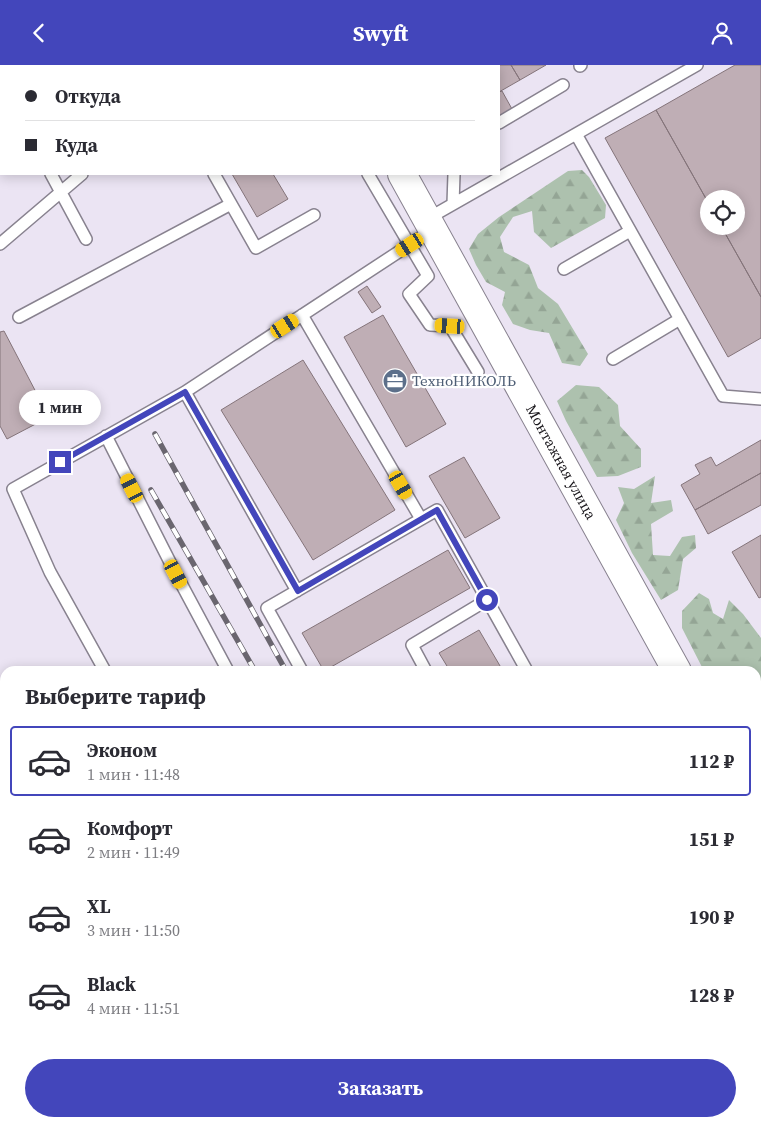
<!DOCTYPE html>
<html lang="ru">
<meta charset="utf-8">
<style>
body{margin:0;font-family:"Source Serif 4",serif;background:#f2f2f3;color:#2b2b33;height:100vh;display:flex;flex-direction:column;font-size:19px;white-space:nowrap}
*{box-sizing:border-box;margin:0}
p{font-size:16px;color:#7c7c81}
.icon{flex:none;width:28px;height:28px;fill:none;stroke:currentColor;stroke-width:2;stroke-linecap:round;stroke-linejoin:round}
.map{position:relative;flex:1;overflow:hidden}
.panel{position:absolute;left:0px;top:601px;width:761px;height:461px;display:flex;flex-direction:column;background:#fff;border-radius:15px 15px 0 0;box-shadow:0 2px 12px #0003}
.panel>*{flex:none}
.guide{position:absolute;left:0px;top:0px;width:500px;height:110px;box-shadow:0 2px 12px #0003;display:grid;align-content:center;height:110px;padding:0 25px;background:#fff}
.buttons{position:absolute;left:700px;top:125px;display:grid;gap:10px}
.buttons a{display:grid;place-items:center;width:45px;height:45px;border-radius:50%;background:#fff;box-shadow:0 2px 12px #0003;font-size:25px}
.end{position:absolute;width:22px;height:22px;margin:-11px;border:6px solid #4346bb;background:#fff;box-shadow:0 0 0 2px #fff}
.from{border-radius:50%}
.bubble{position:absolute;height:35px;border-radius:18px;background:#fff;box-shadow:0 2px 12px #0003;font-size:16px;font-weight:700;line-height:35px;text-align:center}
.car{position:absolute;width:15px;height:30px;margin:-15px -8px;border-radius:6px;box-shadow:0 0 4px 1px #0007;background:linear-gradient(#f5c518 24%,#345 0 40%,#f5c518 0 76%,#345 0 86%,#f5c518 0)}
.guide b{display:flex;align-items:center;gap:18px;height:48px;font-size:19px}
.guide b+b{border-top:1px solid #e1e1e2}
.guide i{width:12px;height:12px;background:#2b2b33}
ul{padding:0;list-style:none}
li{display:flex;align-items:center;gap:15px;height:70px;margin:0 10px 8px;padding:0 15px;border:2px solid transparent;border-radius:5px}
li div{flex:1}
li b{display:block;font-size:19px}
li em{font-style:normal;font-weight:700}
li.on{border-color:#4346bb}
li>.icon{width:45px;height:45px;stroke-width:1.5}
h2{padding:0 25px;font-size:22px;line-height:60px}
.cta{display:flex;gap:10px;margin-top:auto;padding:10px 25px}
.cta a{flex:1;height:58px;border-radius:30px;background:#4346bb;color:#fff;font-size:20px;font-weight:700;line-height:58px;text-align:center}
header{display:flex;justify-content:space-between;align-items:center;height:65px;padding:0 25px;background:#4346bb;color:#fff;font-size:22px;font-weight:700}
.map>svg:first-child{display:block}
.forest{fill:url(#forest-firs)}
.building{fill:#bfaeb5;stroke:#84747a}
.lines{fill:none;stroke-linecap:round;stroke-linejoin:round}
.service-casing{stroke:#88828f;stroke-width:14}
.tertiary-casing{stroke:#88828f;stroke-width:30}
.service{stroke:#fff;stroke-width:11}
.tertiary{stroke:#fff;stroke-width:28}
.rail-casing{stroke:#6a666f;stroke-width:5.5}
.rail{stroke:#fff;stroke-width:4;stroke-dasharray:11;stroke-linecap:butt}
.route{stroke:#4346bb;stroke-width:6}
.labels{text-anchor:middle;stroke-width:4.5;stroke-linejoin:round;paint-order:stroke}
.service-label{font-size:15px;fill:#4e5e75;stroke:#fff;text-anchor:start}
.street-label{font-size:15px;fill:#19161b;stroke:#fff}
</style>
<header><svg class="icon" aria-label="back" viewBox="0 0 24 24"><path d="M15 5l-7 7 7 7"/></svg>Swyft<svg class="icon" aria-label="person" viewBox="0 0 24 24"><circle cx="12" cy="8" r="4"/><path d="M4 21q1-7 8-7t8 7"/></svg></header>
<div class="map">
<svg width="761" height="1062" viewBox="0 0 761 1062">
<defs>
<pattern id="forest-firs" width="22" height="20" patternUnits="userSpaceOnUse" patternTransform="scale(1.25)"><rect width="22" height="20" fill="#adc1ae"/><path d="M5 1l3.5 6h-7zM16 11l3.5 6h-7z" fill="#94a595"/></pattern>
</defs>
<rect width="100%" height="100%" fill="#ebe4f3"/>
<path class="forest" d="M582,105l7,7 17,28 -1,13 -54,30 -17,-16 -2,-21 -19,6 -13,20 4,15 25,13 9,23 20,16 30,50 -8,12 -18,-3 -13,-30 -19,-3 -17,-6 -11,-19 3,-13 -19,-10 -10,-17 -7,-16 9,-15 21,-17 69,-46z
M576,320l23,2 19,18 2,21 21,23v18l-23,9 -21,1 -31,-56 -9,-20z
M655,411l-4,27 20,-3 2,11 -22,13 2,31 17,1 12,-19 13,-2 1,13 -13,11 -5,31 -17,10 -29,-47 -16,-33 8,-17 -6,-16 16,2z
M699,528l10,6 4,14 10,6 6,-19 14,14 18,24v77l-5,-6v-38h-52l-22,-43v-17z"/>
<path class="building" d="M68,0h123l1,1h-124z
M453,0h58l9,15 -21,12v-26h-46z
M511,0h35l-26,15z
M735,0h26v232l-40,-71h15v-27h-27v5l-53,-94z
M502,26l10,18 -13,7v-24z
M656,45l53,94v22h12l40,71v41l-33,19 -123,-219z
M232,109h41l15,25 -31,18z
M367,221l14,21 -9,6 -14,-21z
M383,250l63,109 -40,23 -62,-110z
M4,266l45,86 -42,22 -7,-13v-94z
M303,295l92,150 -82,50 -92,-150z
M761,375v33l-66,37 -14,-25 19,-11 -5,-9 16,-8 5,9z
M464,392l36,61 -35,20 -36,-62z
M761,408v32l-53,29 -13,-24z
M761,470v62l-2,1 -27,-46z
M448,485l22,38 -146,83 -22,-38z
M479,565l24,41h-53l-11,-18z
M761,933v63l-5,-8v-52z
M419,1058h71l-8,4h-61z
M637,1058h48l2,4h-47z"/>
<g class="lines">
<defs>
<path id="service" d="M39,0l1,1
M284,1l2,-1
M580,1l1,-1
M0,21l1,2
M499,58l64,-38
M576,69l147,262 38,3
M51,109l35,65
M214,109l42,74 58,-33
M368,109l60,102 -19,18 21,31 20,1 28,46
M453,139l1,-30
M427,154l270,-154
M0,179l82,-70
M564,204l66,-38
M302,250l119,204
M19,252l212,-113
M613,294l67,-40
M185,327l112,199
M106,371l70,138 52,97
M105,606l-55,-99 -37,-83 172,-97 247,-162
M302,606l-35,-63 170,-98 90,161
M426,606l-14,-26 75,-45
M0,862l5,8
M756,1018l5,8
M102,1058l2,4
M354,1058l2,4
M550,1058l3,4"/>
<path id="tertiary" d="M342,0l1,1
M402,109l275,497
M756,748l5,9"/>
</defs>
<use href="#service" class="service-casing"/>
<use href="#tertiary" class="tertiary-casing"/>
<use href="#service" class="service"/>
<use href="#tertiary" class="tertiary"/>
<defs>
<path id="rail" d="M155,369l131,237
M151,425l104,181
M0,993l5,9
M0,1027l5,9
M18,1058l3,4
M36,1058l3,4
M521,1058l2,4"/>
</defs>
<use href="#rail" class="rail-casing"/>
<use href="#rail" class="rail"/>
</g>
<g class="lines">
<path class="route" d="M60,397l125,-70 113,199 139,-81 50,90"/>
</g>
<defs>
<symbol id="office-disc" viewBox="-11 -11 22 22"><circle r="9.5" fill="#5c6f8a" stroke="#fff"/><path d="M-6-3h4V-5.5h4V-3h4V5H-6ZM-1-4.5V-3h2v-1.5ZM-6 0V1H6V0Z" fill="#fff"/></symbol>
</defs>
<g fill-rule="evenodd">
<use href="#office-disc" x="381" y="302" width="28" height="28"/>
</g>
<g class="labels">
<g class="service-label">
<text x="412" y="321">ТехноНИКОЛЬ</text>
</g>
<g class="street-label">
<text transform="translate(561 397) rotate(61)" y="5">Монтажная улица</text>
</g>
</g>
</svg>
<div class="buttons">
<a><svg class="icon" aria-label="locate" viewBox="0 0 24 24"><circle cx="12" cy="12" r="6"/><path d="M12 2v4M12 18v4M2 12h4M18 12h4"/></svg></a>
</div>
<i class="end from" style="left:487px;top:535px"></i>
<i class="end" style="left:60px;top:397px"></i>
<div class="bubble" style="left:19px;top:325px;width:82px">1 мин</div>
<i class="car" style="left:410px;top:180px;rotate:237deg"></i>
<i class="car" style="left:285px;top:261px;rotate:57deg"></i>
<i class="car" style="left:450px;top:261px;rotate:273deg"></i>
<i class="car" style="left:401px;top:420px;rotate:150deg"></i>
<i class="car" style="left:132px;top:423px;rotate:333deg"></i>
<i class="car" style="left:176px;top:509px;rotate:152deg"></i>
<div class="guide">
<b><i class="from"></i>Откуда</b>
<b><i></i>Куда</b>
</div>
<section class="panel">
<h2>Выберите тариф</h2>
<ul>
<li class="on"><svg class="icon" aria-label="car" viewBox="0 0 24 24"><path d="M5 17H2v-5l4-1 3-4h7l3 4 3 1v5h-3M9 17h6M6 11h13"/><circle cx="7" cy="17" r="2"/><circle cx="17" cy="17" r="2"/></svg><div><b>Эконом</b><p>1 мин · 11:48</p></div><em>112 ₽</em></li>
<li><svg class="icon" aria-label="car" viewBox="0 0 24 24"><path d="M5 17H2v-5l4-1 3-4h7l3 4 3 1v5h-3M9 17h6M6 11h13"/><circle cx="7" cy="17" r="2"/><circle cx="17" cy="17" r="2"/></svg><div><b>Комфорт</b><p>2 мин · 11:49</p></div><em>151 ₽</em></li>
<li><svg class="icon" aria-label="car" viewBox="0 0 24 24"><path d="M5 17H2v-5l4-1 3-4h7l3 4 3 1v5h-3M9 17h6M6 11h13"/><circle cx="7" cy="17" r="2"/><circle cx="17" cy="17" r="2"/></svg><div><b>XL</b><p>3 мин · 11:50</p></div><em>190 ₽</em></li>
<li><svg class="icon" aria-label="car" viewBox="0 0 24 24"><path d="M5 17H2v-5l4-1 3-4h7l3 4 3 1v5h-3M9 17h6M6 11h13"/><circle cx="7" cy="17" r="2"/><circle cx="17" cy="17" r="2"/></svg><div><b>Black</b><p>4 мин · 11:51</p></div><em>128 ₽</em></li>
</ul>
<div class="cta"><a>Заказать</a></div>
</section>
</div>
